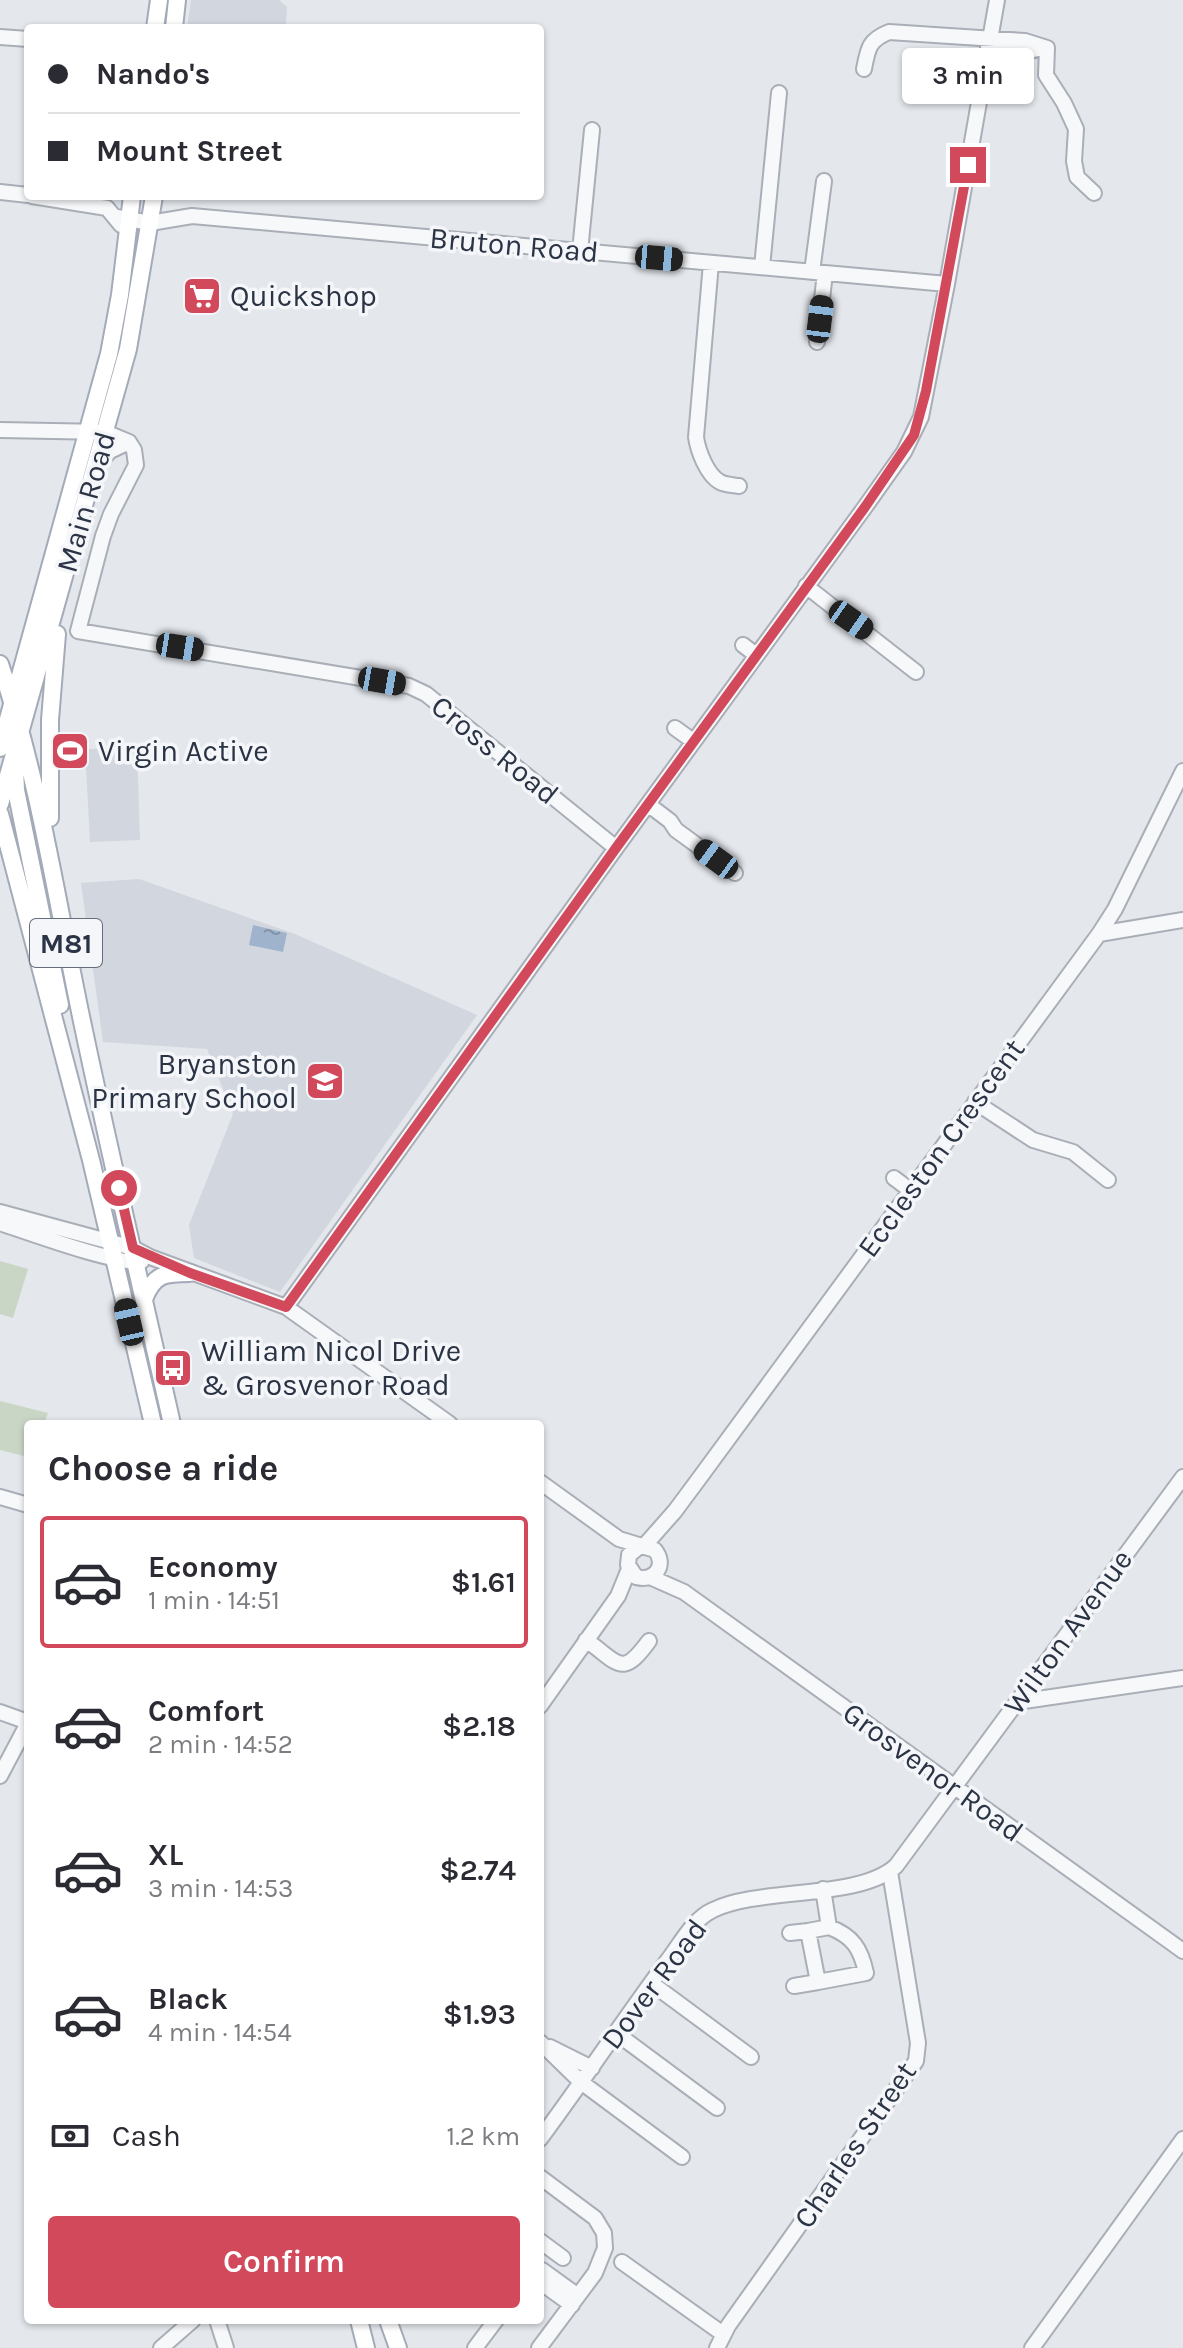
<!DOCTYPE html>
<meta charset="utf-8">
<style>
body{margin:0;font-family:Karla,sans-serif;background:#f2f2f3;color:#2b2b33;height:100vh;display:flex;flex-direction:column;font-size:30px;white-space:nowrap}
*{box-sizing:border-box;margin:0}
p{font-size:26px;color:#7c7c81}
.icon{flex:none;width:44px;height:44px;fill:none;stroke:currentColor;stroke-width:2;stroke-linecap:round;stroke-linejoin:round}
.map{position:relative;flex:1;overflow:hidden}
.drawer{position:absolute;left:24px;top:1420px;width:520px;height:904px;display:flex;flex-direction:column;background:#fff;border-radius:8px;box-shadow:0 2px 6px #0004}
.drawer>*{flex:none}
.guide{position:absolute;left:24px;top:24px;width:520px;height:176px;border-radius:8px;box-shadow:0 2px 6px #0004;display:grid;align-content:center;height:176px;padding:0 24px;background:#fff}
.end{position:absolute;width:36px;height:36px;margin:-18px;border:10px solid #d1495b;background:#fff;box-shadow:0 0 0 4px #fff}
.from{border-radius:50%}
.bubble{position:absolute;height:56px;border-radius:8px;background:#fff;box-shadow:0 2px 6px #0004;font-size:26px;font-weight:600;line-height:56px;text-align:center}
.car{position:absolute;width:24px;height:48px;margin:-24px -12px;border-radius:10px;box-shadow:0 0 6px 2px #0007;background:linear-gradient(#222 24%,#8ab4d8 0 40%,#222 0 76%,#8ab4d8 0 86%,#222 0)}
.guide b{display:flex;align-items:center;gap:28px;height:76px;font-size:30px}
.guide b+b{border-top:2px solid #e1e1e2}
.guide i{width:20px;height:20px;background:#2b2b33}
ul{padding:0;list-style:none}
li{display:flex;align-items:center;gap:24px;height:132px;margin:0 16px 12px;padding:0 8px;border:4px solid transparent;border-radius:8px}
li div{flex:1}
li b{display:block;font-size:30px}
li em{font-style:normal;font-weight:600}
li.selected{border-color:#d1495b}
li>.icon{width:72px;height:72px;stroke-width:1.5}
h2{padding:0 24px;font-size:36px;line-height:96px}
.pay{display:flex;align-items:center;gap:20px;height:88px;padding:0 24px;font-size:30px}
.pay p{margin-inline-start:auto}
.button{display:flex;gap:16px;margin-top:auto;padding:16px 24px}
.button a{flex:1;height:92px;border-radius:8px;background:#d1495b;color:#fff;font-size:32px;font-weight:600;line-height:92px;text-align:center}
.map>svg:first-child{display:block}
.built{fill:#d2d6de}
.garden{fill:#c9d6c5}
.water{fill:url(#water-ripples)}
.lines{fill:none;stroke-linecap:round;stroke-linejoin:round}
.minor-casing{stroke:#a9aeb7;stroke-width:18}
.major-casing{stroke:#a3abb8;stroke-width:20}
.minor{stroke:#f7f8fa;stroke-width:14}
.major{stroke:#fff;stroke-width:16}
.route{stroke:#d1495b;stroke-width:10}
.labels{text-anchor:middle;stroke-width:7;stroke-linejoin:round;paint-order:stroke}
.shield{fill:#f4f6f9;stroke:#676e7b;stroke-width:2}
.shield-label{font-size:28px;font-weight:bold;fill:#2b3445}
.street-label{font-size:30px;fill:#2b3445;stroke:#f4f6f9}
.poi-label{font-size:30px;fill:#2b3445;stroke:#f4f6f9;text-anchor:start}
</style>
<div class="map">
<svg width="1183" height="2348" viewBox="0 0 1183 2348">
<defs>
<pattern id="water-ripples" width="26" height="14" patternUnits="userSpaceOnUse" patternTransform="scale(2)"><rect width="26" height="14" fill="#9fb4cc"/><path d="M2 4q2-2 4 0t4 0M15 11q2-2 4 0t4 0" fill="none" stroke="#8293a7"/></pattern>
</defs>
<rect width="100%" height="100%" fill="#e4e7ec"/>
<path class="built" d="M191,0h88l8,7 -1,17 -6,4h-93z
M137,748l3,92 -50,2 -5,-93z
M139,879l156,55 182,81 -197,277 -86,-34 -5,-33 44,-111 -26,-65 -104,-7 -22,-159z"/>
<path class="garden" d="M0,1261l28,8 -15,49 -13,-4z
M0,1401l48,12 -4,11h-16v33l-28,-7z"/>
<path class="water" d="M253,925l34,8 -4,19 -34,-7z"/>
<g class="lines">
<defs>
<path id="minor" d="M0,37l28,2
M988,47l36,5 19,-4
M864,69c4,-21 5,-29 25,-37l136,9 22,7 -1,27 18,28 12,26 -2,32 3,16 17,16
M0,192l28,3
M32,196l75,12 14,17
M117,217l33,6 42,-7 755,68
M580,251l12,-121
M711,263l-15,174c2,14 11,38 24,45 5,3 13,3 19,4
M762,267l17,-174
M812,272l12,-91
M817,342l8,-69
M0,430l105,2 24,10 5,8 2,15 -25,49 -8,22 -25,95 331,55 17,8 190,154
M96,466l14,-15 19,-9
M806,586l110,86
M743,645l13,10
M675,728l18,13
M649,805l21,16 6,9 59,43
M1099,934l84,-14
M975,1102l58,38 40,12 35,28
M894,1178l16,12
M0,1212l133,36 17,9 136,50 164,117
M0,1223c24,8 126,45 142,38
M286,1307l330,-459 249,-341 39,-55 17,-35 26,-133 50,-284
M540,1482l79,57 36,11c12,15 0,32 -19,27l-8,-12 1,-10 11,-9
M0,1497l28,8
M645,1545l30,-34 26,-35 398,-542 16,-25 68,-138
M650,1577l34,15 499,359
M586,1640c33,23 35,39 63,1
M1017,1702l166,-24
M540,1706l78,-110 11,-27
M0,1712l28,10
M0,1776l28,-53
M823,1889l6,38c24,9 32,22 37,46l-48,9 -10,-51 21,-4
M790,1933l18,-2
M651,1983l100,74
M794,1986l24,-4
M616,2033l101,75
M540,2042l41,40 101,75
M550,2047l42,21
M540,2139c44,-59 84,-120 128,-179 13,-17 25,-41 45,-50 47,-23 146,-10 183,-44l287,-389
M540,2241l23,17
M622,2262l101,72
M542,2270l36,26
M540,2282l32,23
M217,2320l9,28
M161,2348l32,-28
M475,2348l21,-28
M539,2348l56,-75 10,-25 -1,-15 -9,-15 -55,-41
M717,2348l11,-22 188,-265 2,-18 -28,-171
M1032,2348l151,-209"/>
<path id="major" d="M155,28l4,-28
M174,28l3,-28
M0,664c40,118 57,240 83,362 28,133 59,265 89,398
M0,748l109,-394 11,-59 12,-99
M15,769l1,21 44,215
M0,804l128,-455 26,-153
M0,814l91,346 62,264
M50,818v-98l7,-86
M144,1299c10,-25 20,-26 46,-26
M359,2320l7,28
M388,2320l10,28"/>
</defs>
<use href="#minor" class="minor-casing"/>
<use href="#major" class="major-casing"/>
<use href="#minor" class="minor"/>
<use href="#major" class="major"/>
</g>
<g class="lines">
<path class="route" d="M119,1188l14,60 57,25 96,34 330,-459 249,-341 49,-72 12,-44 42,-226"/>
</g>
<defs>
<symbol id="supermarket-square" viewBox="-11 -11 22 22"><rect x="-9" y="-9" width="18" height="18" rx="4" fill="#d1495b" stroke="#f4f6f9"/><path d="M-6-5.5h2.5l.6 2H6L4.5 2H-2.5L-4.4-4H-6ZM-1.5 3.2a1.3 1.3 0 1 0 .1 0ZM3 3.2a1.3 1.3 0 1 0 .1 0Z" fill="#fff"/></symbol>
<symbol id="stadium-square" viewBox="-11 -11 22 22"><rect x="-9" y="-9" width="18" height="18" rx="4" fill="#d1495b" stroke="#f4f6f9"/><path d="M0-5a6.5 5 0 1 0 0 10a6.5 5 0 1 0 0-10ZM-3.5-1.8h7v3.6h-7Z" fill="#fff"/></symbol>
<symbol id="school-square" viewBox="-11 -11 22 22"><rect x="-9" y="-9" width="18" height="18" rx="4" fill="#d1495b" stroke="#f4f6f9"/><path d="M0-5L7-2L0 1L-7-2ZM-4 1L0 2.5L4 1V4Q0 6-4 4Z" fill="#fff"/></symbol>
<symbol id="bus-square" viewBox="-11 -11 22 22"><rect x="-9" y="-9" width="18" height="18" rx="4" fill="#d1495b" stroke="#f4f6f9"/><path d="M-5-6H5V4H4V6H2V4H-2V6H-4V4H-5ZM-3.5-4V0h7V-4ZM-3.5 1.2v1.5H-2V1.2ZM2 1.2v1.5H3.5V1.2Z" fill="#fff"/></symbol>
</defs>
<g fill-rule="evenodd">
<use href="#supermarket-square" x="180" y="274" width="44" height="44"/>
<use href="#stadium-square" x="48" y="729" width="44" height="44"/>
<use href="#school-square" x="303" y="1059" width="44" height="44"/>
<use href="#bus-square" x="151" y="1346" width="44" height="44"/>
</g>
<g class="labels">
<rect class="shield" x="30" y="919" width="72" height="48" rx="6"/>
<g class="shield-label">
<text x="66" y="953">M81</text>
</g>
<g class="street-label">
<text transform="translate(514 245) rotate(5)" y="10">Bruton Road</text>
<text transform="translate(86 502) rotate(-74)" y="10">Main Road</text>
<text transform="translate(495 750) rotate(39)" y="10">Cross Road</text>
<text transform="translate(941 1148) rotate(-54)" y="10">Eccleston Crescent</text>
<text transform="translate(1068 1632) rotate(-54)" y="10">Wilton Avenue</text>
<text transform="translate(933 1772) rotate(36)" y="10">Grosvenor Road</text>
<text transform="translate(654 1984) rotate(-53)" y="10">Dover Road</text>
<text transform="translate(855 2145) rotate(-56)" y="10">Charles Street</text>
</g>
<g class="poi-label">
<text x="230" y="306">Quickshop</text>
<text x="98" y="761">Virgin Active</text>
<text x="297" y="1074" text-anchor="end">Bryanston<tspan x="297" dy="34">Primary School</tspan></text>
<text x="201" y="1361">William Nicol Drive<tspan x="201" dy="34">&amp; Grosvenor Road</tspan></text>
</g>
</g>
</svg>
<i class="end from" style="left:119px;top:1188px"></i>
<i class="end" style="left:968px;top:165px"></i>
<div class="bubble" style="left:902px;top:48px;width:132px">3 min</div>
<i class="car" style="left:659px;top:258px;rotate:95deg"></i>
<i class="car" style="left:820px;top:319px;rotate:7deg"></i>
<i class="car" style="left:851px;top:620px;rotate:125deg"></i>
<i class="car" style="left:180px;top:647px;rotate:99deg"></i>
<i class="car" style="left:382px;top:681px;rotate:100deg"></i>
<i class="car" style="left:716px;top:859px;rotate:306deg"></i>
<i class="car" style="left:129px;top:1322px;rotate:347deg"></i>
<div class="guide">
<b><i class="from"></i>Nando's</b>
<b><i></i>Mount Street</b>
</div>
<section class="drawer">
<h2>Choose a ride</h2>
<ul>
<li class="selected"><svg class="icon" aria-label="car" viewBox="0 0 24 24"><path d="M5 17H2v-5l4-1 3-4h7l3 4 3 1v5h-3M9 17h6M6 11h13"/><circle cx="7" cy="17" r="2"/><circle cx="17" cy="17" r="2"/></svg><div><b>Economy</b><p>1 min · 14:51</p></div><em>$1.61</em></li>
<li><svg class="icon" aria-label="car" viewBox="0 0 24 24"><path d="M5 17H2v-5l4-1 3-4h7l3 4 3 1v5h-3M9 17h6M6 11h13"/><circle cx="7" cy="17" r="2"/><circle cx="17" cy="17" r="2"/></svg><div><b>Comfort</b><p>2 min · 14:52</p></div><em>$2.18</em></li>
<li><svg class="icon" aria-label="car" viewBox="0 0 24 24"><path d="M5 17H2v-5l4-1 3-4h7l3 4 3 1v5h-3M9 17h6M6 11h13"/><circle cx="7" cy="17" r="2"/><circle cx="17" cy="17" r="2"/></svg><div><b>XL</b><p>3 min · 14:53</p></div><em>$2.74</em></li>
<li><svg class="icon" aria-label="car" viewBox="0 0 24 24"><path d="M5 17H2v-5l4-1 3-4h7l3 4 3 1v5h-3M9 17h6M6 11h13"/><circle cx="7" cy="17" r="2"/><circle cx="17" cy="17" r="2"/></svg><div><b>Black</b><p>4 min · 14:54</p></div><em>$1.93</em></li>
</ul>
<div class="pay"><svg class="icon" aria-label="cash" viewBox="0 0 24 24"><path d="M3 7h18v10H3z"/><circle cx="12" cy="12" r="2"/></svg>Cash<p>1.2 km</p></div>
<div class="button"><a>Confirm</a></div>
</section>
</div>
